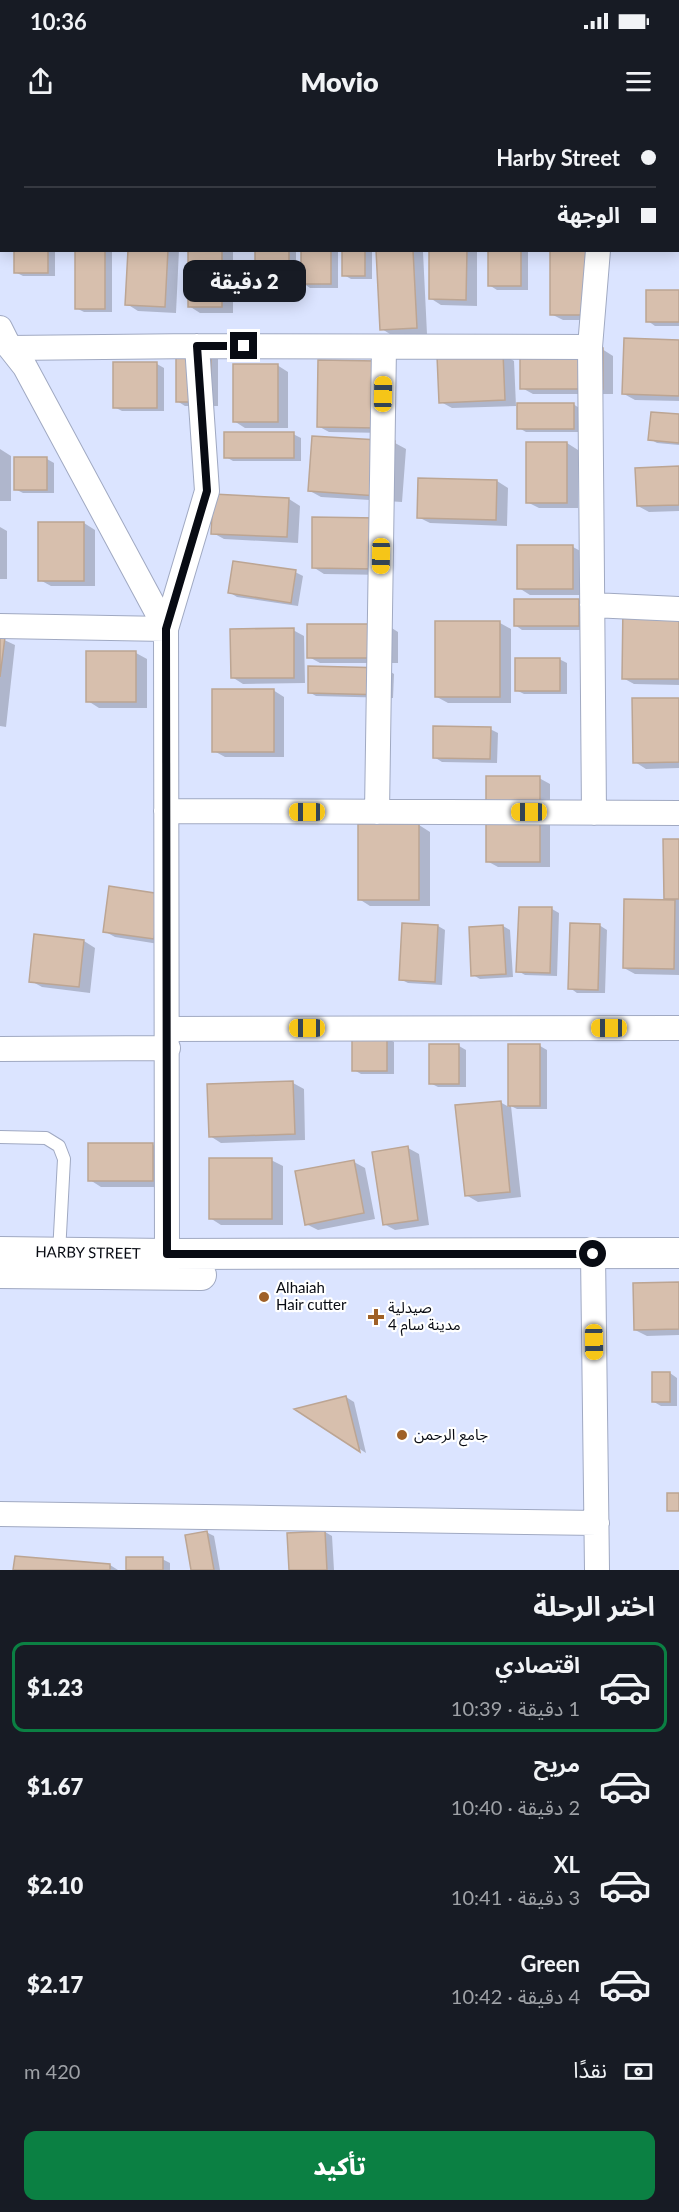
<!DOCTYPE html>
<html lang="ar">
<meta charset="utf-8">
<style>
body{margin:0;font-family:Lato,"Noto Sans Arabic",sans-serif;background:#20242c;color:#f1f3f6;direction:rtl;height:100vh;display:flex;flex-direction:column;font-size:22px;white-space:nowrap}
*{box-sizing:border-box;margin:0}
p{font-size:20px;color:#9ea1a6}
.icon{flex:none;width:33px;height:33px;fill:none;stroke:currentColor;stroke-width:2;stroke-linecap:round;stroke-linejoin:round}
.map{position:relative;height:1450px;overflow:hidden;direction:ltr}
.panel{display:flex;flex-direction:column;background:#171b24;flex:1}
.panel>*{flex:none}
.top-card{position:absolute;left:0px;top:0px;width:680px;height:132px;box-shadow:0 3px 15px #0003;direction:rtl;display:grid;align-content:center;height:132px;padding:0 24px;background:#171b24}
.end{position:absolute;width:27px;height:27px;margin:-14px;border:8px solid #080b13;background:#fff;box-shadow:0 0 0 3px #fff}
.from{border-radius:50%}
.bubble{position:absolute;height:42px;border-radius:12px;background:#171b24;box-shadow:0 3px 15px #0003;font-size:20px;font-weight:800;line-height:42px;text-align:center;direction:rtl}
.car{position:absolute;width:18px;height:36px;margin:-18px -9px;border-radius:8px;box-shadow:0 0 4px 2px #0007;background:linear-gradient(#f5c518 24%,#345 0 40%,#f5c518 0 76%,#345 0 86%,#f5c518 0)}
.top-card b{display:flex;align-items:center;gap:21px;height:57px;font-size:22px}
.top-card b+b{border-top:2px solid #363941}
.top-card i{width:15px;height:15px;background:#f1f3f6}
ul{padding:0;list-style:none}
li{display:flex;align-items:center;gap:18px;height:90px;margin:0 12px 9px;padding:0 12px;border:3px solid transparent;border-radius:12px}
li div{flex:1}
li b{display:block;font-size:22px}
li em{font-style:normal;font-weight:800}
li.on{border-color:#0b8043}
li>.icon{width:54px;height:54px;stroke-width:1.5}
h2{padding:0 24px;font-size:27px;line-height:72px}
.pay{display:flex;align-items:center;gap:15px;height:66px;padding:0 24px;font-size:22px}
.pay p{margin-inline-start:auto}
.primary-button{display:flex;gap:12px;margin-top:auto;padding:12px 24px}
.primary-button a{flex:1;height:69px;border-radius:12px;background:#0b8043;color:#fff;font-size:24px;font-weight:800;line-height:69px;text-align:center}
.status{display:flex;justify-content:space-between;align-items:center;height:42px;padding:0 30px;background:#171b24;direction:ltr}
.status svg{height:16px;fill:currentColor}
header{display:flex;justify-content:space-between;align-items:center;height:78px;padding:0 24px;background:#171b24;font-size:27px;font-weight:800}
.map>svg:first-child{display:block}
.shadow{fill:#0003}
.building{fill:#d7bfad;stroke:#bca593;stroke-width:1.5}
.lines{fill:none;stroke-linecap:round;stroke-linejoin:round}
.service-casing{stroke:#a0a9c2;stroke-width:14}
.minor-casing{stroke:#a0a9c2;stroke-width:26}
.tertiary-casing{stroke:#a0a9c2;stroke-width:32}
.service{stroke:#fff;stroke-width:12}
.minor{stroke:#fff;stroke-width:24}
.tertiary{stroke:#fff;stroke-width:30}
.route{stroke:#080b13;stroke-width:8}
.poi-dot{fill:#9f6027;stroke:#fff;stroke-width:2}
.labels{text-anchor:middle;stroke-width:4.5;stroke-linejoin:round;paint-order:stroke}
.street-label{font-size:15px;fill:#080b13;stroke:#fff}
.poi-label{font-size:15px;fill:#080b13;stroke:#fff;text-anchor:start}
</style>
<div class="status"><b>10:36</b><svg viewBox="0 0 49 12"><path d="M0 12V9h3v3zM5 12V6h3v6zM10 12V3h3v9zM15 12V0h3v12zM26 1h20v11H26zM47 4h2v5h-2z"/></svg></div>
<header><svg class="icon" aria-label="menu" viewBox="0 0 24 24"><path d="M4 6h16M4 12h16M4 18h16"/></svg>Movio<svg class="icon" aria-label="share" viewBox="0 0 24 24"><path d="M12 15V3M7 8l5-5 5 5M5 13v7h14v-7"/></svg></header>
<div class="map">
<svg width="679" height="1450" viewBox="0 0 679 1450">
<rect width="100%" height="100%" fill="#dbe4ff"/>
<path class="shadow" d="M15,130h40v26h-32l-8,-4z
M76,130h36v62h-28l-8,-4z
M129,130h50l-3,63 -38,-2 -11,-7z
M189,130h44v63h-33l-11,-7z
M257,130h39v46h-32l-7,-4z
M303,130h35v38h-28l-7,-5z
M344,130h28v29h-21l-7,-4z
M378,130h42l3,2 4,82 -34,2 -11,-7z
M431,130h46v56l-36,-1 -11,-7z
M489,130h39v40h-31l-8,-5z
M551,130l52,70h-40l-12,-6z
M679,171v35h-24l-7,-5z
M679,221v60l-44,-1 -11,-6z
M602,229l11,7v38h-80l-11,-6z
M177,232l41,5v49h-33l-8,-5z
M503,234l11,7 2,45 -64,2 -11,-6z
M377,243l10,70 -58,-1 -11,-6z
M157,244l7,4v43h-42l-8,-4z
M277,245l11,7v56h-43l-11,-7z
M573,284l8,5v23h-55l-7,-4z
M679,296v29l-22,-2 -7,-4z
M293,314l8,4v23h-68l-7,-4z
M395,323l11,6 -4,53 -81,-5 -11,-6z
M567,323l11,7v58h-39l-12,-6z
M0,329l11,7v45h-11z
M47,339l7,4v30h-31l-8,-4z
M679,348v43l-30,1 -11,-6z
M419,360l78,1 11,7 -1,38 -77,-3 -12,-6z
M289,379l11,7 -2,37 -74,-4 -11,-6z
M314,399l74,56 -64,-1 -11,-7z
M84,403l11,7v56h-44l-11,-6z
M0,407l7,4v48h-7z
M573,427l11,6v42h-54l-11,-7z
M295,452l8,4 -5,30 -61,-9 -8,-5z
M515,480h64l7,4v26h-64l-7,-5z
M679,487v78l-45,-1 -11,-6z
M500,503l11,6v74h-63l-11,-6z
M387,505l11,7v31h-78l-11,-6z
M293,510l11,6 1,47 -62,1 -11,-7z
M0,518l15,7 -9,82 -6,-1z
M136,533l11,6v49h-48l-11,-7z
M559,539l8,4v31h-43l-8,-4z
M386,549l8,5 -1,24 -77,-2 -7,-4z
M273,570l11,7v60h-59l-11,-6z
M679,579v69l-33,1 -11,-7z
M490,609l8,4 -1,30 -55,-1 -8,-5z
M539,658l11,6v83h-52l-11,-6z
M419,705l11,7v74h-60l-11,-7z
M664,721h15v134l-44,-1 -11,-6 41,-67z
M171,782l-6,43 -50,-8 -11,-6z
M552,789l7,4 -2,63 -32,-1 -7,-4z
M599,805l8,5 -2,63h-28l-7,-5z
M438,806l7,4 -3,55 -34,-2 -8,-4z
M503,806l7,4 3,47 -33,2 -7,-4z
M36,816l48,5 11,7 -5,45 -48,-6 -11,-6z
M386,918l8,4v32h-33l-7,-4z
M459,926l7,4v37h-28l-8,-4z
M509,926h31l7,4v59h-30l-6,-3 10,91 -43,5 -12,-7 34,-93 9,5z
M293,963l11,6 1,51 -84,3 -11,-7z
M153,1025l11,6v36h-63l-11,-7z
M408,1028l11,6 10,71 -34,5 -11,-6z
M271,1040l12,6v59h-62l-11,-7z
M354,1042l11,6 10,51 -57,11 -12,-6z
M679,1163v52l-32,1 -12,-6z
M670,1253l7,5v28h-16l-7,-4z
M346,1277l8,5 12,51 -69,-44z
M206,1412l8,4 6,34h-27l-6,-34z
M325,1412l7,4 2,34h-44l-1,-36z
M16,1437l94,8 8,5h-103z
M128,1439h34l8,4v7h-42z"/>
<path class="building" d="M14,130h34v23h-34z
M75,130h30v59h-30z
M128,130h40l-3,57 -40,-2z
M188,130h34v57h-34z
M255,130h34v43h-34z
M301,130h30v34h-30z
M342,130h23v26h-23z
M376,130h37l4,78 -37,2z
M429,130h38l-1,50 -37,-1z
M488,130h33v36h-33z
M550,130h42v65h-42z
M646,170h33v32h-33z
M624,218l55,2v56l-57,-2z
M520,228h83v41h-83z
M176,231h35v51h-35z
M503,233l2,47 -66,3 -2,-47z
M318,240l59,1 -1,67 -59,-1z
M113,242h44v46h-44z
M233,244h45v58h-45z
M517,283h57v26h-57z
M651,292l28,2v29l-31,-3z
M224,312h70v26h-70z
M312,316l83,5 -4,56 -83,-6z
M526,322h41v61h-41z
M14,337h33v33h-33z
M679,346v39l-42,1 -2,-38z
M418,358l79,2 -1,40 -79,-2z
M213,374l76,4 -2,39 -76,-3z
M312,397l66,1 -1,51 -65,-1z
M38,402h46v59h-46z
M517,425h56v44h-56z
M233,441l63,9 -5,33 -63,-10z
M514,479h65v27h-65z
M623,484l56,1v74h-57z
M435,501h65v76h-65z
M307,504h80v34h-80z
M294,508v50h-63l-1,-49z
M0,517h5l-5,40z
M86,531h50v51h-50z
M515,538h45v33h-45z
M308,546l79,2 -1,27 -78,-2z
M212,569h62v63h-62z
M632,578h47v64l-46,1z
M433,606l58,1 -1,32 -57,-1z
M486,656h54v86h-54z
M358,704h61v76h-61z
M663,719h16v60h-15z
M109,766l52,8 -7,45 -51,-7z
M624,779l51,1 -1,69 -51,-1z
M519,787h33l-2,66 -34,-1z
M402,803l36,2 -3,57 -36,-2z
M570,803l30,1 -2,66 -30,-1z
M503,805l3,49 -35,2 -2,-49z
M34,814l50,6 -5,47 -50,-5z
M352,917h35v34h-35z
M429,924h30v40h-30z
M508,924h32v62h-32z
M293,961l2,53 -86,3 -2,-53z
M501,981l9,91 -45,4 -10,-91z
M88,1023h65v38h-65z
M408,1026l10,74 -35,5 -11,-73z
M209,1038h63v61h-63z
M354,1040l10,53 -59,12 -10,-54z
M679,1162v47l-45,1 -1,-47z
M652,1252h18v30h-18z
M346,1276l14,56 -66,-43z
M667,1373h12v18h-12z
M207,1411l7,39h-23l-6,-35z
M325,1411l2,39h-38l-2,-37z
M15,1436l95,8v6h-97z
M126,1437h37v13h-37z"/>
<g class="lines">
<defs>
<path id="service" d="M0,1017l46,1 13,8 5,13 -5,94"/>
<path id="minor" d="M217,0v2
M419,2v-2
M0,35h2
M678,38h1
M0,208l10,20 15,19 141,262
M10,228l187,-2 393,1
M592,485l87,4
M0,506l166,3
M166,691l513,2
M377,692l7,-465
M594,693l-4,-466 8,-97
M167,909l512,-1
M0,929l168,-1
M167,1134l-1,-625 41,-138 -10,-145
M593,1134l4,316
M0,1394l597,9"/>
<path id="tertiary" d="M0,1132l167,2 512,-1
M0,1153l201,2"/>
</defs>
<use href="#service" class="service-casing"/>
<use href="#minor" class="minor-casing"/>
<use href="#tertiary" class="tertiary-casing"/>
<use href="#service" class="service"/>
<use href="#minor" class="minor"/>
<use href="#tertiary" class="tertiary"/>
</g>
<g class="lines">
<path class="route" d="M244,226h-47l10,145 -41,138 1,625h426"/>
</g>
<g class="poi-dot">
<circle cx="264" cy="1177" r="6"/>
<path d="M373 1188h6v6h6v6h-6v6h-6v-6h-6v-6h6z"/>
<circle cx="402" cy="1315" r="6"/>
</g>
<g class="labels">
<g class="street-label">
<text transform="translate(88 1133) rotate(1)" y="5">HARBY STREET</text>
</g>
<g class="poi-label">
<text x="276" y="1173">Alhaiah<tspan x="276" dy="17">Hair cutter</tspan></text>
<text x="388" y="1193">صيدلية<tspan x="388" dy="17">مدينة سام 4</tspan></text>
<text x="414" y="1320">جامع الرحمن</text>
</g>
</g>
</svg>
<i class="end from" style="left:593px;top:1134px"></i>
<i class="end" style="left:244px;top:226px"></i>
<div class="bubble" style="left:183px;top:140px;width:123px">2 دقيقة</div>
<i class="car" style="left:383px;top:274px;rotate:1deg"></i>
<i class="car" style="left:381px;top:436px;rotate:181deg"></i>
<i class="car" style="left:307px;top:692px;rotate:270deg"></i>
<i class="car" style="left:529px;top:692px;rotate:270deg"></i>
<i class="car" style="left:307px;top:908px;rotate:270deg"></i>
<i class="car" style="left:609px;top:908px;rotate:270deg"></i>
<i class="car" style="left:594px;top:1222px;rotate:179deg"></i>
<div class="top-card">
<b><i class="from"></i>Harby Street</b>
<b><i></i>الوجهة</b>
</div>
</div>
<section class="panel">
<h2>اختر الرحلة</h2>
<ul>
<li class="on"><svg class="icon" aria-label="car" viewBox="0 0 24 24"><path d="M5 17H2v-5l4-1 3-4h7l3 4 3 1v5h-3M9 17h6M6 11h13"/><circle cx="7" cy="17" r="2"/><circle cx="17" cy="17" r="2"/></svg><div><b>اقتصادي</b><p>1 دقيقة · 10:39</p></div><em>$1.23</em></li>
<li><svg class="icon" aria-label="car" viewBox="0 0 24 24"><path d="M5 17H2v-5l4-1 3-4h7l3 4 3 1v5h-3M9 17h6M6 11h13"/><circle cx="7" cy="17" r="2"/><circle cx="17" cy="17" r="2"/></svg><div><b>مريح</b><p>2 دقيقة · 10:40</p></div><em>$1.67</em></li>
<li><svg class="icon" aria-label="car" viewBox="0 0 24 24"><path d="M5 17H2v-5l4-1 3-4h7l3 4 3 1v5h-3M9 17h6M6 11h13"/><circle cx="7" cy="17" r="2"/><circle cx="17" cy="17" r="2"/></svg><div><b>XL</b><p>3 دقيقة · 10:41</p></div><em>$2.10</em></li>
<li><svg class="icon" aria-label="car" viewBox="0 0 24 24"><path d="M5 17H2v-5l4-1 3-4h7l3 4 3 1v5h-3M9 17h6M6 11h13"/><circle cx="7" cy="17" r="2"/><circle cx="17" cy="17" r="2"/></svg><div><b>Green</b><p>4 دقيقة · 10:42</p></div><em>$2.17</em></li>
</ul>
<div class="pay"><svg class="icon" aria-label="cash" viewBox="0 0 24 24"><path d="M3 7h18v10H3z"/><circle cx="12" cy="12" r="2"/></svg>نقدًا<p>420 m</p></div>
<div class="primary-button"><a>تأكيد</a></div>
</section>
